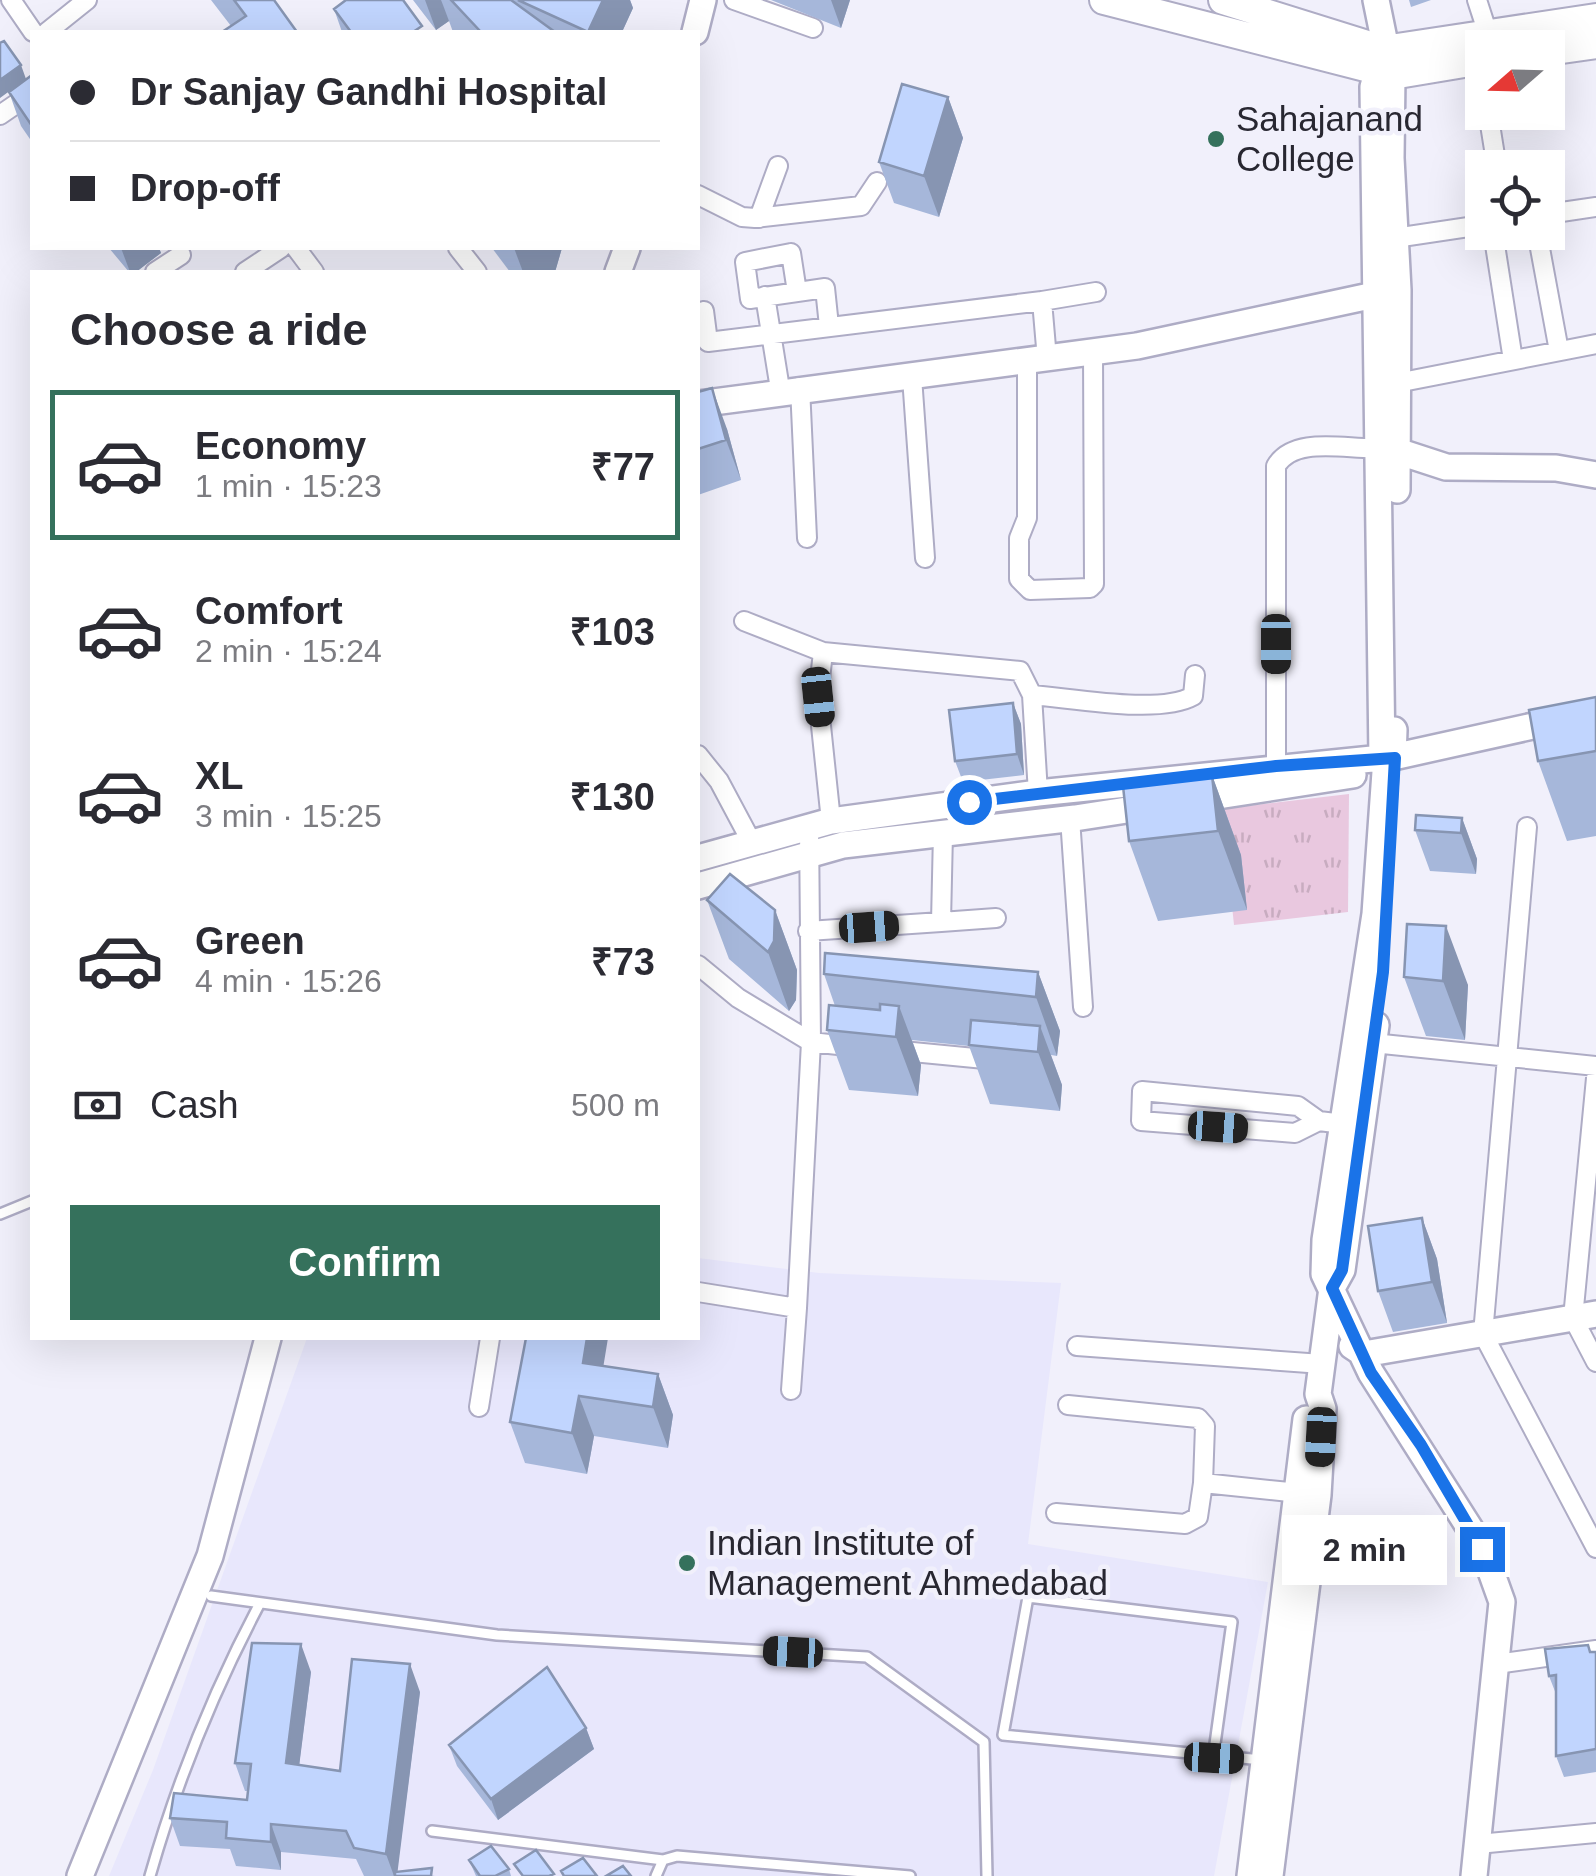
<!DOCTYPE html>
<meta charset="utf-8">
<style>
body{margin:0;font-family:Arial,sans-serif;background:#f7f7f7;color:#2b2b33;height:100vh;display:flex;flex-direction:column;font-size:38px;white-space:nowrap}
*{box-sizing:border-box;margin:0}
p{font-size:32px;color:#7c7c81}
.icon{flex:none;width:55px;height:55px;fill:none;stroke:currentColor;stroke-width:2;stroke-linecap:round;stroke-linejoin:round}
.map{position:relative;flex:1;overflow:hidden}
.details{position:absolute;left:30px;top:270px;width:670px;height:1070px;display:flex;flex-direction:column;background:#fff;border-radius:0px;box-shadow:0 10px 40px #0002}
.details>*{flex:none}
.top-card{position:absolute;left:30px;top:30px;width:670px;height:220px;border-radius:0px;box-shadow:0 10px 40px #0002;display:grid;align-content:center;height:220px;padding:0 40px;background:#fff}
.needle{width:65px;rotate:250deg}
.controls{position:absolute;left:1465px;top:30px;display:grid;gap:20px}
.controls a{display:grid;place-items:center;width:100px;height:100px;border-radius:0px;background:#fff;box-shadow:0 10px 40px #0002;font-size:50px}
.end{position:absolute;width:45px;height:45px;margin:-22px;border:12px solid #1a73e8;background:#fff;box-shadow:0 0 0 5px #fff}
.from{border-radius:50%}
.bubble{position:absolute;height:70px;border-radius:0px;background:#fff;box-shadow:0 10px 40px #0002;font-size:32px;font-weight:700;line-height:70px;text-align:center}
.car{position:absolute;width:30px;height:60px;margin:-30px -15px;border-radius:12px;box-shadow:0 0 8px 2px #0007;background:linear-gradient(#222 24%,#8ab4d8 0 40%,#222 0 76%,#8ab4d8 0 86%,#222 0)}
.top-card b{display:flex;align-items:center;gap:35px;height:95px;font-size:38px}
.top-card b+b{border-top:2px solid #e1e1e2}
.top-card i{width:25px;height:25px;background:#2b2b33}
ul{padding:0;list-style:none}
li{display:flex;align-items:center;gap:30px;height:150px;margin:0 20px 15px;padding:0 20px;border:5px solid transparent;border-radius:0px}
li div{flex:1}
li b{display:block;font-size:38px}
li em{font-style:normal;font-weight:700}
li.on{border-color:#35715c}
li>.icon{width:90px;height:90px;stroke-width:1.5}
h2{padding:0 40px;font-size:45px;line-height:120px}
.pay{display:flex;align-items:center;gap:25px;height:110px;padding:0 40px;font-size:38px}
.pay p{margin-inline-start:auto}
.cta{display:flex;gap:20px;margin-top:auto;padding:20px 40px}
.cta a{flex:1;height:115px;border-radius:0px;background:#35715c;color:#fff;font-size:40px;font-weight:700;line-height:115px;text-align:center}
.map>svg:first-child{display:block}
.built{fill:#e8e7fc}
.park{fill:url(#park-tufts)}
.lines{fill:none;stroke-linecap:round;stroke-linejoin:round}
.lane-casing{stroke:#aeacc5;stroke-width:14}
.street-casing{stroke:#aeacc5;stroke-width:22}
.secondary-casing{stroke:#aeacc5;stroke-width:30}
.primary-casing{stroke:#aeacc5;stroke-width:32}
.lane{stroke:#fff;stroke-width:9}
.street{stroke:#fff;stroke-width:18}
.secondary{stroke:#fff;stroke-width:25}
.primary{stroke:#fff;stroke-width:28}
.wall{fill:#a6b7da}
.shaded-wall{fill:#8795b2}
.building{fill:#c1d5fe;stroke:#8795b2;stroke-width:2.5}
.route{stroke:#1a73e8;stroke-width:12}
.poi-dot{fill:#35715c;stroke:#f1f0fb;stroke-width:4}
.labels{text-anchor:middle;stroke-width:9;stroke-linejoin:round;paint-order:stroke}
.poi-label{font-size:35px;fill:#282731;stroke:#f1f0fb;text-anchor:start}
</style>
<div class="map">
<svg width="1596" height="1876" viewBox="0 0 1596 1876">
<defs>
<pattern id="park-tufts" width="24" height="20" patternUnits="userSpaceOnUse" patternTransform="scale(2.5)"><rect width="24" height="20" fill="#e9c8df"/><path d="M3 7l-1-3M5 7V3M7 7l1-3M15 17l-1-3M17 17v-4M19 17l1-3" fill="none" stroke="#c8acc0"/></pattern>
</defs>
<rect width="100%" height="100%" fill="#f1f0fb"/>
<path class="built" d="M698,1258l121,15 242,10 -33,261 240,38 -54,294h-1105l44,-106 154,-432h391z"/>
<path class="park" d="M1349,794l-1,118 -114,13 -12,-116z"/>
<g class="lines">
<defs>
<path id="lane" d="M0,1214l32,-13
M211,1596l286,39 370,22 117,85 3,134
M1213,1758l19,-136 -204,-25 -25,138 259,25
M432,1831l231,29
M150,1876c27,-95 64,-186 110,-273
M656,1876l7,-16 14,-4 233,20"/>
<path id="street" d="M11,0l22,32
M734,0l79,28
M1477,0l11,34
M47,32l40,-32
M1478,61l4,24
M1488,112l9,56
M0,115l32,-22
M698,195l44,22 13,1 106,-12 16,-24
M1548,214l48,-7
M759,218l19,-52
M1493,232l20,128
M1537,232l22,119
M1395,238l87,-13
M296,248l18,24
M458,248l19,24
M155,272l26,-17
M245,272l36,-24
M797,292l-6,-39 -46,9 5,37 75,-11 4,38
M765,296l15,93
M1042,301l54,-9
M704,311l4,31 334,-41 5,58
M1027,362v156l-8,20v41l11,11 60,-2 4,-4 -1,-232
M912,377l13,181
M1397,383l199,-39
M800,387l7,151
M744,621l79,31 197,19 12,24
M823,652l-5,45 13,124
M698,755l21,26 32,60
M1276,766v-300c18,-31 72,-16 103,-18
M1038,793l-6,-98c40,3 127,20 161,1l2,-21
M1070,818l13,189
M1527,827l-44,507 113,214
M943,833l-2,89 55,-4
M808,931l133,-9
M698,965l40,33 73,44 45,5
M1363,1042l233,24
M892,1050l103,10
M1596,1078l-23,240 23,44
M1319,1121l-21,-15 -156,-15 -1,30 154,12 24,-12 24,3
M698,1292l99,16 14,-266 -2,-216
M1077,1346l245,18
M791,1390l6,-82
M1068,1405l130,13 7,8 -2,57
M479,1407l11,-69
M1056,1513l129,11 13,-7 5,-34 96,10
M1496,1664l100,-14
M1478,1844l118,-11"/>
<path id="secondary" d="M1376,0l9,44
M695,32l8,-32
M1392,75l-1,83 7,132 -1,200
M618,272l9,-24
M698,404l439,-58 256,-55
M1397,451l49,16 110,1 40,7
M1394,730l-1,27 203,-45
M1385,772l-10,142 -50,326 -1,34 47,99 112,176 19,53 -28,274
M698,858l133,-37 207,-28 344,-35 -9,-671 4,-14
M698,886l145,-41 232,-27 278,-43
M1352,1346l12,8 232,-40
M80,1876l130,-320 58,-218
M1250,1876l56,-457
M1270,1876l48,-381 5,-86 -5,-15 14,-106 10,-18 34,-245"/>
<path id="primary" d="M1104,0l269,69
M1223,0l154,48
M1397,48l199,-30
M1548,51l48,-7
M1397,72l5,-9 -5,-15h-20l-6,16 15,12 96,-16"/>
</defs>
<use href="#lane" class="lane-casing"/>
<use href="#street" class="street-casing"/>
<use href="#secondary" class="secondary-casing"/>
<use href="#primary" class="primary-casing"/>
<use href="#lane" class="lane"/>
<use href="#street" class="street"/>
<use href="#secondary" class="secondary"/>
<use href="#primary" class="primary"/>
</g>
<path class="wall" d="M211,0h63l-43,26z
M413,0h217l3,8 -11,24h-169l-4,-11 -13,9z
M771,0h79l-9,28z
M1409,0h22l-20,7z
M334,9l90,23h-82z
M32,75v67l-11,-16 -12,-34z
M948,97l15,41 -24,79 -45,-14 -15,-41z
M109,248h50l2,5 -25,19h-7z
M492,248h70l-7,24h-45z
M698,392l29,37 14,51 -43,15z
M1596,697v139l-29,5 -29,-80z
M1013,703l8,21 3,51 -61,7 -8,-21z
M1212,775l29,80 6,55 -89,11 -29,-80z
M1462,818l15,41 -1,15 -46,-3 -15,-41z
M707,900l68,10 22,60 -1,30 -7,11 -60,-52z
M1407,924l61,61 -3,55 -39,-4 -22,-59z
M1038,972l22,59 -3,25 -6,-1 11,30 -2,26 -70,-7 -21,-58 -57,-6 9,25 -3,31 -69,-6 -22,-60 8,-24 -11,-32z
M1422,1218l15,41 10,64 -54,9 -15,-41z
M604,1366l54,8 15,41 -5,33 -74,-12 -7,38 -62,-11 -15,-41z
M1588,1645l3,7h5v120l-32,5 -8,-21v-62l-7,-18z
M311,1672l-12,93 41,6 80,-79 -23,179 38,5h-71l-8,-17 -75,-7v18l-45,-4 -6,-17 -50,-3 -10,-28 77,-18 1,-9h-3l-10,-28z
M586,1728l8,21 -96,71 -41,-54 -8,-21z
M469,1860l40,9 2,7h-35z"/>
<path class="shaded-wall" d="M425,0h16l2,5 6,16 -13,9z
M603,0h27l3,8 -11,24h-34z
M831,0h19l-9,28z
M21,65l5,14 -26,19v-18z
M948,97l15,41 -24,79 -15,-41z
M121,248h38l2,5 -25,19h-6z
M514,248h48l-7,24h-32z
M712,388l15,41 14,51 -15,-40z
M1013,703l8,21 3,51 -7,-21z
M1212,775l29,80 6,55 -29,-79z
M1462,818l15,41 -1,15 -15,-41z
M775,910l22,60 -1,30 -7,11 -21,-59z
M1446,926l22,59 -3,55 -22,-59z
M1038,972l22,59 -3,25 -21,-59z
M899,1006l22,59 -3,31 -22,-59z
M1040,1026l22,59 -2,26 -22,-59z
M1422,1218l15,41 10,64 -15,-41z
M587,1338h21l-10,61 -15,-36z
M658,1374l15,41 -5,33 -15,-41z
M579,1396l15,40 -7,38 -15,-41z
M301,1644l10,28 -15,119 -10,-28z
M410,1664l10,28 -23,184h-3l-8,-22z
M586,1728l8,21 -96,71 -7,-21z
M271,1824l10,28v18l-10,-28z"/>
<path class="building" d="M234,0h40l23,32h-75l24,-16z
M346,0h57l19,26 -9,6h-62l-17,-23z
M451,0h60l44,32h-74z
M518,0h85l-15,32z
M4,41l17,24 -21,15v-37z
M32,75v51l-23,-34z
M902,84l46,13 -24,79 -45,-14z
M712,388l14,52 -28,9v-57z
M1596,697v54l-58,10 -9,-51z
M1013,703l4,51 -62,7 -6,-51z
M1212,775l6,56 -89,10 -6,-55z
M1416,815l46,3 -1,15 -46,-3z
M730,874l45,36 -1,31 -6,11 -61,-52z
M1407,924l39,2 -3,55 -39,-4z
M825,953l213,19 -2,25 -212,-23z
M880,1004l19,2 -3,31 -69,-7 2,-25 51,5z
M971,1020l69,6 -2,26 -69,-7z
M1422,1218l10,64 -54,9 -10,-65z
M526,1338h61l-4,25 75,11 -5,33 -74,-11 -7,37 -62,-11z
M252,1643l49,1 -15,119 54,8 12,-112 58,5 -24,190 -32,-6 -8,-17 -75,-7v18l-45,-4 1,-16 -57,-4 4,-25 73,7 4,-36 -16,-1z
M1588,1645l2,7h6v97l-40,7v-81l-7,1 -4,-27z
M547,1667l39,61 -95,71 -42,-54z
M491,1846l18,23 -14,7h-15l-11,-16z
M536,1850l18,24 -5,2h-26l-9,-12z
M583,1858l14,18h-33l-3,-5z
M623,1866l8,10h-25z
M432,1868l-1,8h-36v-4z"/>
<g class="lines">
<path class="route" d="M969,802l307,-36 119,-8 -12,214 -41,298 -10,18 39,85 50,72 61,104"/>
</g>
<g class="poi-dot">
<circle cx="1216" cy="139" r="10"/>
<circle cx="687" cy="1563" r="10"/>
</g>
<g class="labels">
<g class="poi-label">
<text x="1236" y="131">Sahajanand<tspan x="1236" dy="40">College</tspan></text>
<text x="707" y="1555">Indian Institute of<tspan x="707" dy="40">Management Ahmedabad</tspan></text>
</g>
</g>
</svg>
<div class="controls">
<a><svg class="needle" viewBox="-14 -14 28 28"><path d="M0-13l5 13h-10z" fill="#e53935"/><path d="M0 13l5-13h-10z" fill="#7c7c81"/></svg></a>
<a><svg class="icon" aria-label="locate" viewBox="0 0 24 24"><circle cx="12" cy="12" r="6"/><path d="M12 2v4M12 18v4M2 12h4M18 12h4"/></svg></a>
</div>
<i class="end from" style="left:969px;top:802px"></i>
<i class="end" style="left:1482px;top:1549px"></i>
<div class="bubble" style="left:1282px;top:1515px;width:165px">2 min</div>
<i class="car" style="left:1276px;top:644px;rotate:180deg"></i>
<i class="car" style="left:818px;top:697px;rotate:174deg"></i>
<i class="car" style="left:869px;top:927px;rotate:86deg"></i>
<i class="car" style="left:1218px;top:1127px;rotate:94deg"></i>
<i class="car" style="left:1321px;top:1437px;rotate:183deg"></i>
<i class="car" style="left:793px;top:1652px;rotate:273deg"></i>
<i class="car" style="left:1214px;top:1758px;rotate:93deg"></i>
<div class="top-card">
<b><i class="from"></i>Dr Sanjay Gandhi Hospital</b>
<b><i></i>Drop-off</b>
</div>
<section class="details">
<h2>Choose a ride</h2>
<ul>
<li class="on"><svg class="icon" aria-label="car" viewBox="0 0 24 24"><path d="M5 17H2v-5l4-1 3-4h7l3 4 3 1v5h-3M9 17h6M6 11h13"/><circle cx="7" cy="17" r="2"/><circle cx="17" cy="17" r="2"/></svg><div><b>Economy</b><p>1 min · 15:23</p></div><em>₹77</em></li>
<li><svg class="icon" aria-label="car" viewBox="0 0 24 24"><path d="M5 17H2v-5l4-1 3-4h7l3 4 3 1v5h-3M9 17h6M6 11h13"/><circle cx="7" cy="17" r="2"/><circle cx="17" cy="17" r="2"/></svg><div><b>Comfort</b><p>2 min · 15:24</p></div><em>₹103</em></li>
<li><svg class="icon" aria-label="car" viewBox="0 0 24 24"><path d="M5 17H2v-5l4-1 3-4h7l3 4 3 1v5h-3M9 17h6M6 11h13"/><circle cx="7" cy="17" r="2"/><circle cx="17" cy="17" r="2"/></svg><div><b>XL</b><p>3 min · 15:25</p></div><em>₹130</em></li>
<li><svg class="icon" aria-label="car" viewBox="0 0 24 24"><path d="M5 17H2v-5l4-1 3-4h7l3 4 3 1v5h-3M9 17h6M6 11h13"/><circle cx="7" cy="17" r="2"/><circle cx="17" cy="17" r="2"/></svg><div><b>Green</b><p>4 min · 15:26</p></div><em>₹73</em></li>
</ul>
<div class="pay"><svg class="icon" aria-label="cash" viewBox="0 0 24 24"><path d="M3 7h18v10H3z"/><circle cx="12" cy="12" r="2"/></svg>Cash<p>500 m</p></div>
<div class="cta"><a>Confirm</a></div>
</section>
</div>
